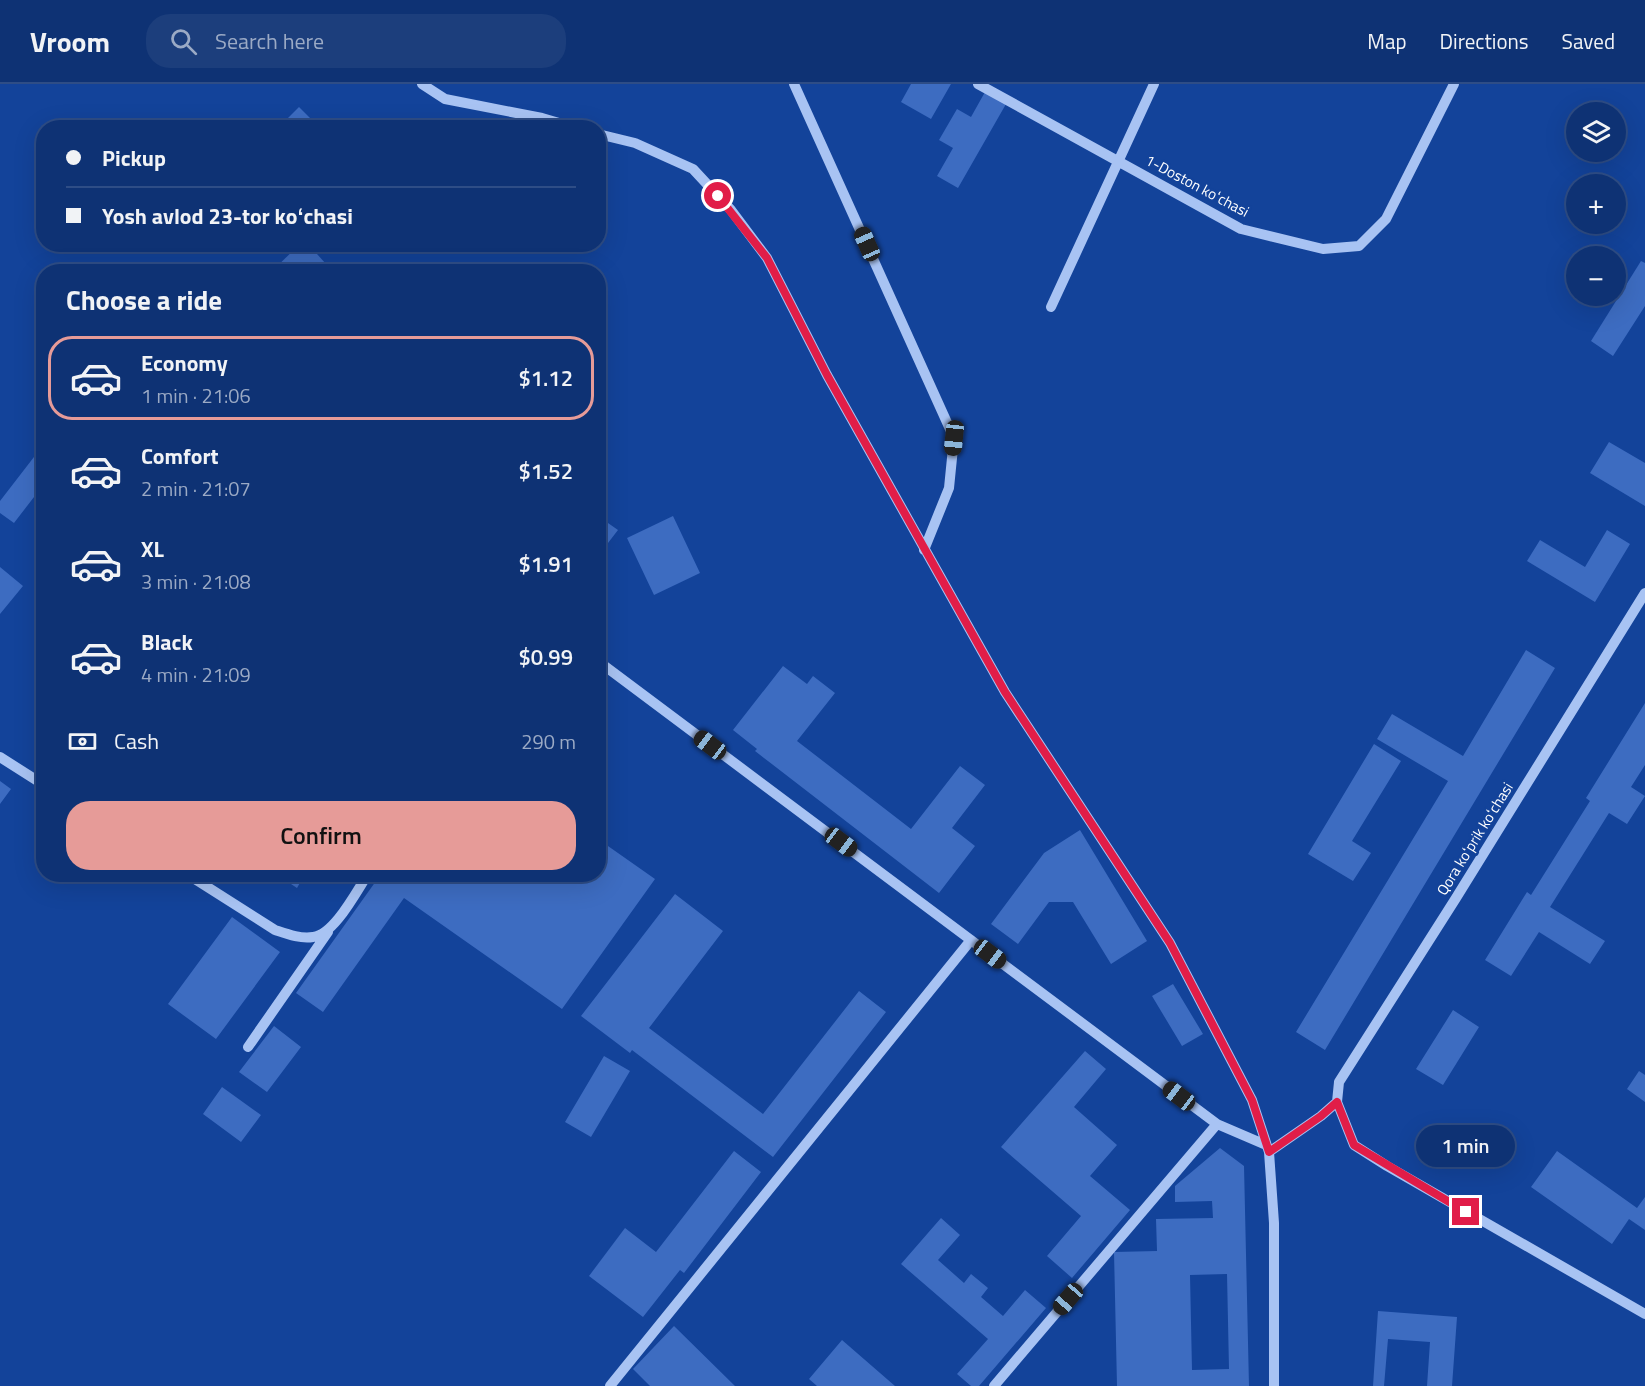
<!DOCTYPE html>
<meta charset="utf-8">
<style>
body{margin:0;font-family:"Titillium Web",sans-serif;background:#1c3e7c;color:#f1f3f6;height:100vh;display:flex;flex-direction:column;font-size:22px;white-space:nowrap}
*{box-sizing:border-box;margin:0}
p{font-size:20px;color:#9baac5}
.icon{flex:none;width:33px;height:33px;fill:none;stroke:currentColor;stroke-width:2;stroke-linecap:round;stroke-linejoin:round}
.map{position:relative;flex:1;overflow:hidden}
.drawer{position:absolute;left:36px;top:180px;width:570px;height:618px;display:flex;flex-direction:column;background:#0e3274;border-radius:24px;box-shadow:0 6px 24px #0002,0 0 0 2px #2e4d86}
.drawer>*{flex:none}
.guide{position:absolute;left:36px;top:36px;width:570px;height:132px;border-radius:24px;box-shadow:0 6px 24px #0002,0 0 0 2px #2e4d86;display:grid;align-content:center;height:132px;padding:0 30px;background:#0e3274}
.controls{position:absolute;left:1566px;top:18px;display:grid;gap:12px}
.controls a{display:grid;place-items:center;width:60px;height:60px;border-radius:50%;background:#0e3274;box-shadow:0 6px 24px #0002,0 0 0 2px #2e4d86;font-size:30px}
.end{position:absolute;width:27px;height:27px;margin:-14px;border:8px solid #e11d48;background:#fff;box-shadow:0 0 0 3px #fff}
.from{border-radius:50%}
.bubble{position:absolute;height:42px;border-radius:21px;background:#0e3274;box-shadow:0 6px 24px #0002,0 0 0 2px #2e4d86;font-size:20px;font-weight:600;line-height:42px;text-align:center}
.car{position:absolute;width:18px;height:36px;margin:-18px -9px;border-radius:8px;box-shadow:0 0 4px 2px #0007;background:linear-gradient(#222 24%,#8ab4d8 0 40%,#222 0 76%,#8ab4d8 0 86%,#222 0)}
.guide b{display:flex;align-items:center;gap:21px;height:57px;font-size:22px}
.guide b+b{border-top:2px solid #2e4d86}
.guide i{width:15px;height:15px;background:#f1f3f6}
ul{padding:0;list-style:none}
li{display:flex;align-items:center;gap:18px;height:84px;margin:0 12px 9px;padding:0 18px;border:3px solid transparent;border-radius:24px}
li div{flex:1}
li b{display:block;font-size:22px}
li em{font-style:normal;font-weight:600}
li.current{border-color:#e69b98}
li>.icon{width:54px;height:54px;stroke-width:1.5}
h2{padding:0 30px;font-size:27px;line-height:72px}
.pay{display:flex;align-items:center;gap:15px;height:66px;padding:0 30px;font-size:22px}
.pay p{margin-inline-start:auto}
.action{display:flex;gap:12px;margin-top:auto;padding:12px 30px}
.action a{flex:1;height:69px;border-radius:24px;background:#e69b98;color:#111;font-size:24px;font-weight:600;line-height:69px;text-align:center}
header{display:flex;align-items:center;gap:36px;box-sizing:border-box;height:84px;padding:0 30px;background:#0e3274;border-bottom:2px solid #2e4d86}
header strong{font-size:28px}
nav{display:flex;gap:33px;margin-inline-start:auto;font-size:21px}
.search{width:420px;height:54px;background:#1c3e7c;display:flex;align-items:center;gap:15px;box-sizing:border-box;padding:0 21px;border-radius:24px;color:#9baac5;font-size:22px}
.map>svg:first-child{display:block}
.building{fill:#3d6cc1;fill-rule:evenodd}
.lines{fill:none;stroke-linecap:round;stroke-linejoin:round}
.minor{stroke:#a8c3f3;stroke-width:10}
.route{stroke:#e11d48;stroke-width:8}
.labels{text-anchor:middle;stroke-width:5;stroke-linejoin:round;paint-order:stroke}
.street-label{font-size:15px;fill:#fff;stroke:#13439a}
</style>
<header>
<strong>Vroom</strong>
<div class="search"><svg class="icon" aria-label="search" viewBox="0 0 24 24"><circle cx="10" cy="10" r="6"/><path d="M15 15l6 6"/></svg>Search here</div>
<nav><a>Map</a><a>Directions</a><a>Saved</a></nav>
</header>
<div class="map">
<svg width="1645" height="1302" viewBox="0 0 1645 1302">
<rect width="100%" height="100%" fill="#13439a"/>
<path class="building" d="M911,0h40l-20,35 -30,-17z
M985,8l21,12 -48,84 -21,-12 16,-28 -14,-8 18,-31 14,8z
M299,23l21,21 -40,-2z
M300,160h8l18,20 -9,8h-46z
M1641,177l4,2v43l-32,50 -22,-15z
M1609,358l36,21v43l-55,-33z
M44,360v40l-30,39 -14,-10v-12z
M598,432l20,14 -20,26z
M673,432l27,57 -46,22 -27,-57z
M1607,446l23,14 -35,58 -68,-41 13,-21 45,27z
M0,483l23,19 -23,28z
M1526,566l29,18 -230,382 -29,-18 152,-251 -71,-42 15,-25 71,42z
M783,582l24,18 6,-8 22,17 -38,48 114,88 49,-63 25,19 -33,43 23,18 -36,47 -184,-142 2,-2 -24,-19z
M1645,619v62l-14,22 14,9 -18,28 -18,-11 -59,94 55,34 -15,23 -51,-32 -28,44 -26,-16 42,-68 4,3 59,-94 -4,-3z
M1374,660l27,17 -49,80 19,12 -18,28 -45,-27z
M0,697l11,8 -11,15z
M1080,746l67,111 -36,23 -38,-62h-24l-31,42 -27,-20 53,-71z
M598,755l57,40 -93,130 -158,-111 -81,114 -27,-19 85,-119h217z
M276,790h29l-8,14z
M675,810l48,37 -74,97 114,86 96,-123 27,21 -113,145 -141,-107 -2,3 -49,-37z
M232,833l48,35 -64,87 -48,-35z
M1173,900l30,50 -21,12 -30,-50z
M1453,926l26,17 -36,58 -27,-16z
M274,942l27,21 -34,45 -28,-20z
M1085,967l21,18 -32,38 43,38 -27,31 40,34 -58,68 -25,-22 34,-40 -80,-69z
M604,972l26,15 -39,66 -26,-15z
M1639,987l6,4v27l-18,-13z
M222,1003l39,28 -20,27 -38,-28z
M1220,1064l24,18 5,220h-132l-3,-134 43,-1 -1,-32 57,-1 -1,-17 -37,1v-16zM1227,1190l2,95 -37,1 -2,-95z
M734,1067l27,21 -77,101 -4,-3 -37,47 -54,-41 36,-48 31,24z
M1557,1067l80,57 8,-11v33l-16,-11 -17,25 -81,-57z
M941,1134l19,17 -22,25 26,23 7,-9 17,14 -7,9 22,19 22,-26 21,18 -67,78h-8l-14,-12 31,-35 -87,-75z
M1378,1227l79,6 -5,69h-25l3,-44 -42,-3 -4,47h-11z
M674,1242l61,60h-85l-17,-17z
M842,1256l53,46h-78l-8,-7z"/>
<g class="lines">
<path class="minor" d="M422,0l23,15 97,19 34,10
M794,0l160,354 -5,50 -25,62
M978,0l263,145 82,20 36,-3 27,-27 68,-135
M598,50l37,9 58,26 38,41 36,48 60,117 178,317 165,251 82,157 17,52 5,71v163
M1051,223l103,-223
M1645,509l-189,305 -117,184 -2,20 17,43 33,21 258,148
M598,577l619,463 49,21
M0,673l44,28
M187,790l88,56c12,4 25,9 38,7 21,-2 43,-45 55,-63
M248,963l80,-115
M1269,1068l52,-36 16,-14
M610,1302l361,-446
M994,1302l223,-262"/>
</g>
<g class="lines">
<path class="route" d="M718,112l49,62 60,117 178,317 165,251 82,157 17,52 52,-36 16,-14 17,43 112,67"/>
</g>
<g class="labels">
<g class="street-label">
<text transform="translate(1197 102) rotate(28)" y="5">1-Doston koʻchasi</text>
<text transform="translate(1475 755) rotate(-58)" y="5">Qora koʻprik koʻchasi</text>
</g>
</g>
</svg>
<div class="controls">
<a><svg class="icon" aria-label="layers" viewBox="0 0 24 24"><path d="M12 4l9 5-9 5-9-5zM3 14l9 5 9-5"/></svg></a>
<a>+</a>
<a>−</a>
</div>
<i class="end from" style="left:718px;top:112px"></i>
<i class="end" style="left:1466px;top:1128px"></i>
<div class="bubble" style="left:1416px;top:1041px;width:99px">1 min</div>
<i class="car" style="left:867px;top:160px;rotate:336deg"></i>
<i class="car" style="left:954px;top:354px;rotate:186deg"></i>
<i class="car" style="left:710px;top:661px;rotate:307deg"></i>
<i class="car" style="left:841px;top:758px;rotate:127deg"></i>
<i class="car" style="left:990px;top:870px;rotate:127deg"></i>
<i class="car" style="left:1179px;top:1012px;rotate:307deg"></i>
<i class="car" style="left:1068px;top:1215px;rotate:221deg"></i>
<div class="guide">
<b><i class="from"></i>Pickup</b>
<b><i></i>Yosh avlod 23-tor koʻchasi</b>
</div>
<section class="drawer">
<h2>Choose a ride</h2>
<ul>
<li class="current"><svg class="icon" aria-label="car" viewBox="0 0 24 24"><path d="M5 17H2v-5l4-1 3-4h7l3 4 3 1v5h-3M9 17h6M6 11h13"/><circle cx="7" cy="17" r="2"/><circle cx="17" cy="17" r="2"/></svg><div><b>Economy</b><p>1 min · 21:06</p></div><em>$1.12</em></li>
<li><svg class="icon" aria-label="car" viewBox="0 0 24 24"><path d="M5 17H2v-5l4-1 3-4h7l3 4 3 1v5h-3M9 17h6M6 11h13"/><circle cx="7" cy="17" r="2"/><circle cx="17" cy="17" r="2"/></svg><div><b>Comfort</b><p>2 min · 21:07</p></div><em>$1.52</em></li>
<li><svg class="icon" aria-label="car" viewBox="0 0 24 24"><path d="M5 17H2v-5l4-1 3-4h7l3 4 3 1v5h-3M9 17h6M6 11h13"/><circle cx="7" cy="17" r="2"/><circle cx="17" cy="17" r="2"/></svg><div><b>XL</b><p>3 min · 21:08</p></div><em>$1.91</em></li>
<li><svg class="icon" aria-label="car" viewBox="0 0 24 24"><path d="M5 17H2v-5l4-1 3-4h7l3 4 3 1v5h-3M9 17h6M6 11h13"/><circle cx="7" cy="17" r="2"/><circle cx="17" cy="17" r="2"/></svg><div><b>Black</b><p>4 min · 21:09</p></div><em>$0.99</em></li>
</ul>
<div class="pay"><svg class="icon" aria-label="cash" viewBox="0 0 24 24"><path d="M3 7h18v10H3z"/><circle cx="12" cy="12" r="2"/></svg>Cash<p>290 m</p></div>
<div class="action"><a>Confirm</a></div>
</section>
</div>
